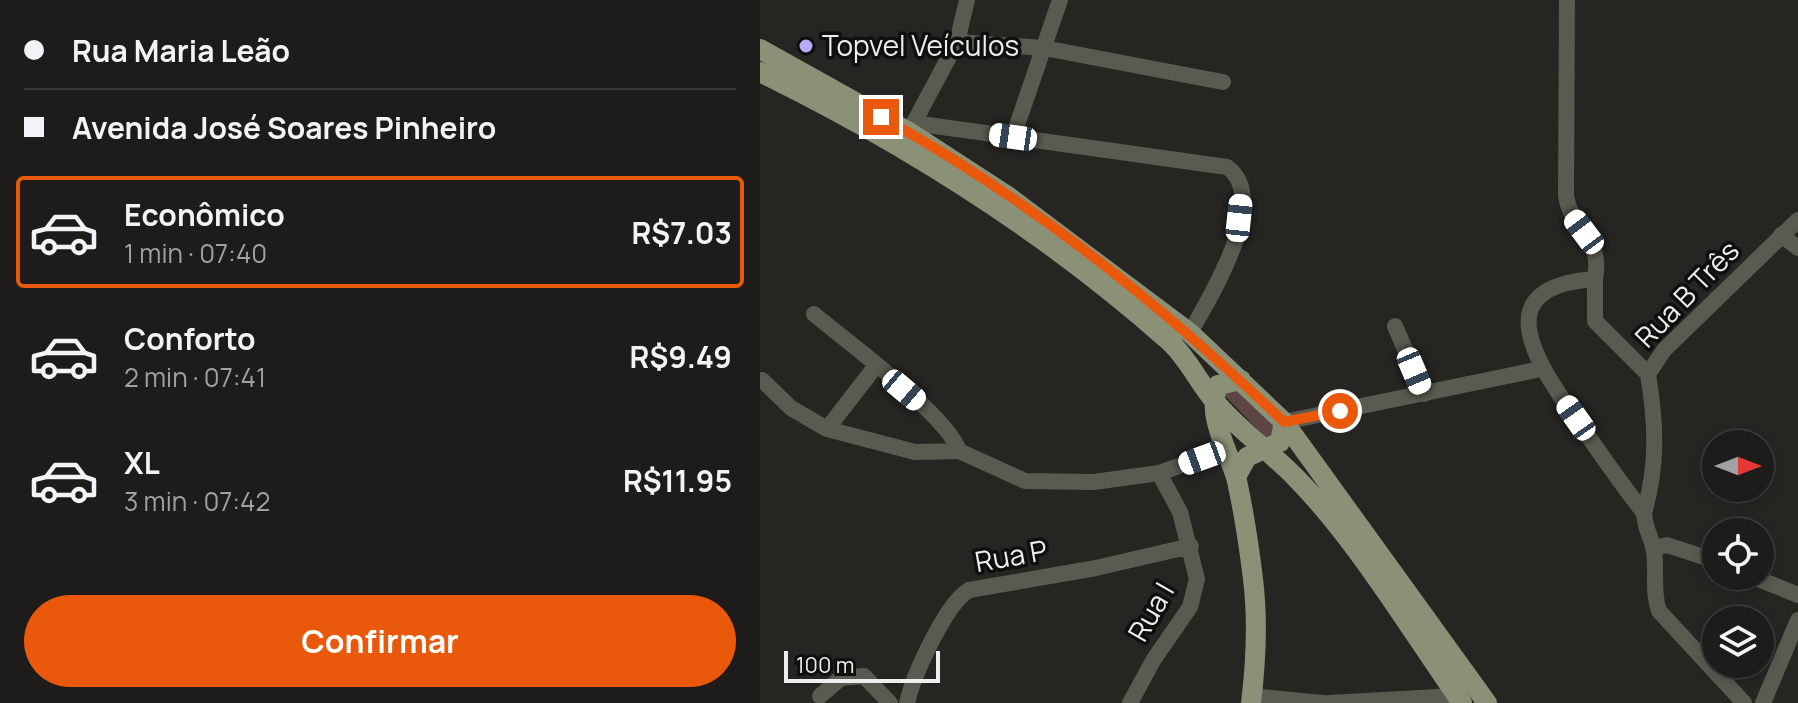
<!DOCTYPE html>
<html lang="pt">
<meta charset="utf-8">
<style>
body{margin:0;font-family:Manrope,sans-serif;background:#2a2927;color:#f1f3f6;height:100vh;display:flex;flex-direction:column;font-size:30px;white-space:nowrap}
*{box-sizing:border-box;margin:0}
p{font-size:26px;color:#a0a1a2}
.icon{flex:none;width:44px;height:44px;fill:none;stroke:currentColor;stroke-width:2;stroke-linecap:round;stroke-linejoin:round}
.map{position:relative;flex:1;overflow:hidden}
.drawer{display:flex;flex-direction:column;background:#1d1c1a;width:760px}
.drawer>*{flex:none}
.top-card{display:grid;align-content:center;height:176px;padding:0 24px;background:#1d1c1a}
.needle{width:52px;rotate:90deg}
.controls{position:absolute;left:942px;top:430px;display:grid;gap:16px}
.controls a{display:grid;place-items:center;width:72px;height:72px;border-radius:50%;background:#1d1c1a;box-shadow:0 4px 12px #0003,0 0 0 2px #3b3a39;font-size:40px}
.scale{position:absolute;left:24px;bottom:20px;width:156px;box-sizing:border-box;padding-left:8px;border:4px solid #efeeec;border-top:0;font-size:22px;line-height:28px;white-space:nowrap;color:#efeeec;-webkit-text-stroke:6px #0f0f0d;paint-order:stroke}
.end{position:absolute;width:36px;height:36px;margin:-18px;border:10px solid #ea580c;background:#fff;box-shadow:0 0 0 4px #fff}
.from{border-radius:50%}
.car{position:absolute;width:24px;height:48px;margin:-24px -12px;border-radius:10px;box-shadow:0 0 6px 2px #0007;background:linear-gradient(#fff 24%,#345 0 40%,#fff 0 76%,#345 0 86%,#fff 0)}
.top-card b{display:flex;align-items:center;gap:28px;height:76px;font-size:30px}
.top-card b+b{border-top:2px solid #3b3a39}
.top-card i{width:20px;height:20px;background:#f1f3f6}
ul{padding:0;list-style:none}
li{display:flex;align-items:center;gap:24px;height:112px;margin:0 16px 12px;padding:0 8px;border:4px solid transparent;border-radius:8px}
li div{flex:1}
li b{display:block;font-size:30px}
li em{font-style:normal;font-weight:700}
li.current{border-color:#ea580c}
li>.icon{width:72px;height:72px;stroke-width:1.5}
.primary-button{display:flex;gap:16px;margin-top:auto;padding:16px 24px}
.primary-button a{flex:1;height:92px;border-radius:48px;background:#ea580c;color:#fff;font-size:32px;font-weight:700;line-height:92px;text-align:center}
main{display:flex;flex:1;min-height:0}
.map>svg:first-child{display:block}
.green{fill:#5c4543}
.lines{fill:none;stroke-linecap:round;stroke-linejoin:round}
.minor{stroke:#585b4f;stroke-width:16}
.major{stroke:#8a9177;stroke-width:20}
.route{stroke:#ea580c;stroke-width:10}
.poi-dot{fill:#b8abf7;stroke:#0f0f0d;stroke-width:3}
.labels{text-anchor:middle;stroke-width:7;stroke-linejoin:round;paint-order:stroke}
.poi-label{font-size:28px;fill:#efeeec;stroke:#0f0f0d;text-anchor:start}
.street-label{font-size:28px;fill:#efeeec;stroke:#0f0f0d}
</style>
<main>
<section class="drawer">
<div class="top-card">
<b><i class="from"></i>Rua Maria Leão</b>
<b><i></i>Avenida José Soares Pinheiro</b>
</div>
<ul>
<li class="current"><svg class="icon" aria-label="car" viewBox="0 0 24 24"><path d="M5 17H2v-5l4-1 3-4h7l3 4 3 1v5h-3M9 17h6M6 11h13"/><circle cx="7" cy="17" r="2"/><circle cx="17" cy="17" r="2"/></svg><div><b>Econômico</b><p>1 min · 07:40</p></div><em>R$7.03</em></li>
<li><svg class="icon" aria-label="car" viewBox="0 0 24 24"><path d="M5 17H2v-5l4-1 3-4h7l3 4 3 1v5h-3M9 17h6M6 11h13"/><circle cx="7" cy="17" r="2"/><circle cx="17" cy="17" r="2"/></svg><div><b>Conforto</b><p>2 min · 07:41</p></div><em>R$9.49</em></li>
<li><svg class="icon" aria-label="car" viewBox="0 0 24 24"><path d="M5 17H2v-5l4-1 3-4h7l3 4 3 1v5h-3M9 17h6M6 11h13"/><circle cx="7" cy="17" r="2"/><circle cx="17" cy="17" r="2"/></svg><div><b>XL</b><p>3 min · 07:42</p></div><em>R$11.95</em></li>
</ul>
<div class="primary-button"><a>Confirmar</a></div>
</section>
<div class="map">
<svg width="1038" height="703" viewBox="0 0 1038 703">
<rect width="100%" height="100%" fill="#272522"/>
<path class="green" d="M476,385l39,37 -1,12 -6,6 -46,-47z"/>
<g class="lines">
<path class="minor" d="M807,0l-1,196c6,36 37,41 29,83 -114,8 -55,88 -16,144 21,30 42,61 65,90 1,18 8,24 10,38 3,21 -2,40 5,60l85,92
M197,42l87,6 179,34
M154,123l313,44c45,32 -18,131 -37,166
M150,130l47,-88 10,-42
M253,137l47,-137
M1021,235l17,13
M835,279v42l53,53
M54,314c33,28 133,101 145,137
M635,326l29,68
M2,380l29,28 36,21 88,23 44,-1 66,30 69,1 65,-9
M524,422l257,-53
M67,429l48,-62
M884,513c14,-48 12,-90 4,-139l16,-24 134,-130
M894,548l13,-3 49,16
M991,576l47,19
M60,696l21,-18 23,-2 26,27
M492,696l71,7
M147,703c6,-27 39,-100 62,-113l127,-22 95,-22
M370,703l24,-44 36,-52 7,-28 -17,-67 -21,-39 65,-23
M568,703l129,-7
M1003,703l35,-83"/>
<path class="major" d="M0,49l149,83 100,65 181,136 94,89 203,281
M0,72c147,72 286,160 409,269 20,18 30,43 48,63 24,28 54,48 79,74 61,62 116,154 166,225
M481,380l-23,5c-12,31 11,66 19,96 7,32 12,65 16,98 5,40 3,83 -2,124
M476,477l11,-20 33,-15 4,-20"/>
</g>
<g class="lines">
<path class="route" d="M121,117c148,81 282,189 403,305l56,-11"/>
</g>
<circle class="poi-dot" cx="46" cy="46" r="8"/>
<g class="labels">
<g class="poi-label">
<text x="62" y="56">Topvel Veículos</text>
</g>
<g class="street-label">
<text transform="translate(927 294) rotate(-46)" y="10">Rua B Três</text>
<text transform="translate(251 556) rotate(-10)" y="10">Rua P</text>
<text transform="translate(391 612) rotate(-60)" y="10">Rua I</text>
</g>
</g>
</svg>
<div class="controls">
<a><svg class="needle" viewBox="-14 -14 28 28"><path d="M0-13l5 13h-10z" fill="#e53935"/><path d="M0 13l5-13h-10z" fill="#a0a1a2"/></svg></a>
<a><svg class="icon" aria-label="locate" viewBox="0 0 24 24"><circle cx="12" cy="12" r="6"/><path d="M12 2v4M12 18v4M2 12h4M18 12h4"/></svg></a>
<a><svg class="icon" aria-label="layers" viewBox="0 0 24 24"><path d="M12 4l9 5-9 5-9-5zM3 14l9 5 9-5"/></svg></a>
</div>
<div class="scale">100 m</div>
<i class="end from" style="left:580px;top:411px"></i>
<i class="end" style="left:121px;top:117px"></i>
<i class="car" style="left:253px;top:137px;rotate:278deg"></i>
<i class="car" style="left:479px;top:218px;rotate:6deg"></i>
<i class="car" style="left:824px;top:232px;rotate:323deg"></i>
<i class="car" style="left:654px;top:371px;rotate:157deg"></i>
<i class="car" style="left:144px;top:390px;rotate:130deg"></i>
<i class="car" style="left:816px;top:418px;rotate:325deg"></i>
<i class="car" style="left:442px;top:458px;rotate:250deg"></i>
</div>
</main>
